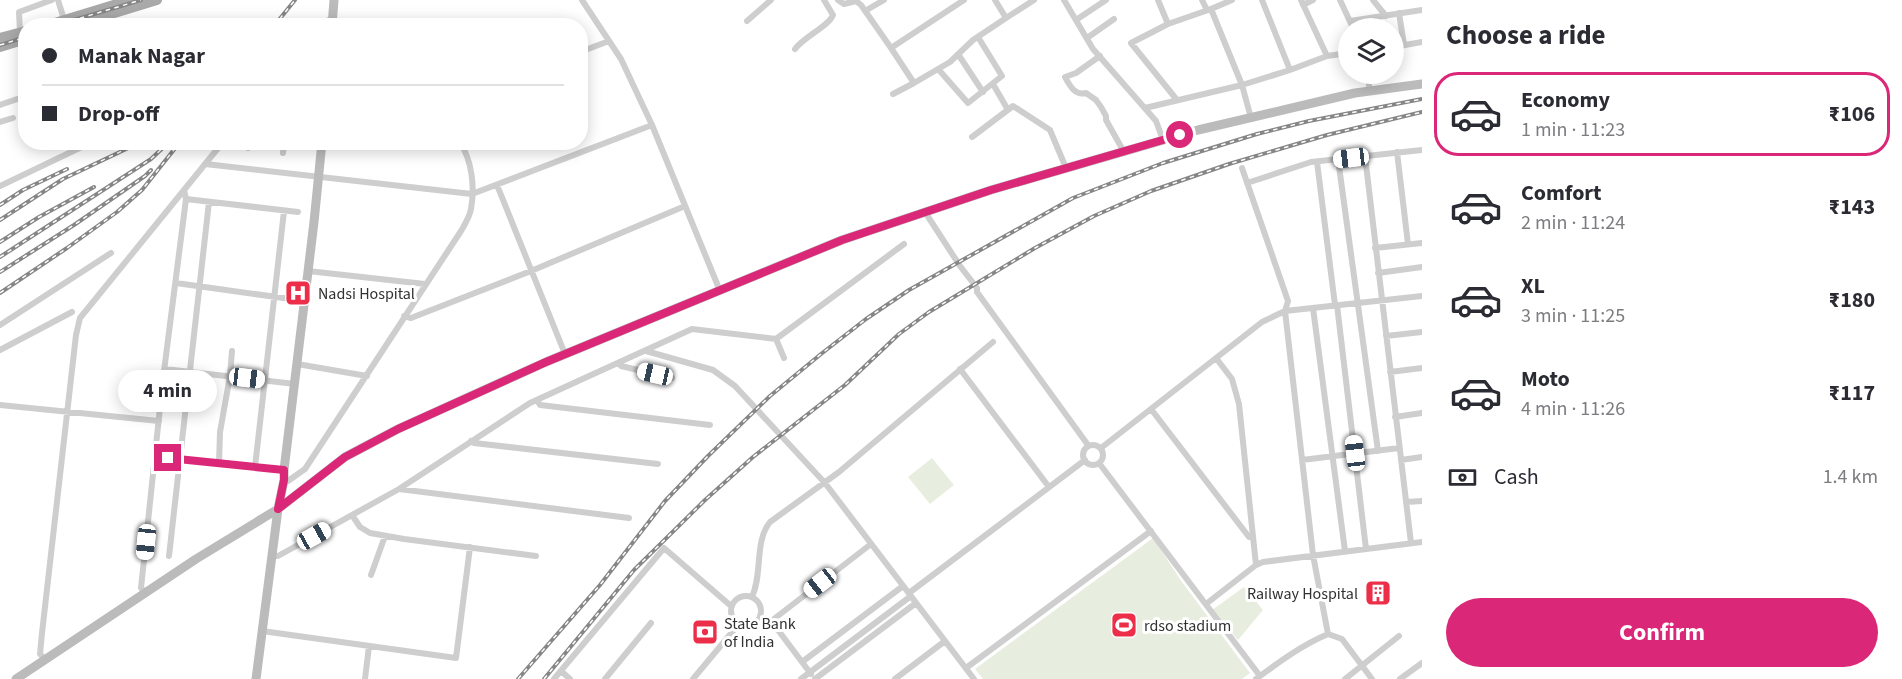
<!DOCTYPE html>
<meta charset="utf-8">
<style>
body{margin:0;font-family:"Source Sans 3",sans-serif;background:#f7f7f7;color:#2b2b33;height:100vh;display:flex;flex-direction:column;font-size:22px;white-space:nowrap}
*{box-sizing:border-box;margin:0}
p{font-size:20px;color:#7c7c81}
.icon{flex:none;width:33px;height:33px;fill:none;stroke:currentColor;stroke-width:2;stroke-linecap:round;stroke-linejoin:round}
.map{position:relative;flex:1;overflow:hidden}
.panel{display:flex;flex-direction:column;background:#fff;width:480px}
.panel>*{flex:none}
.guide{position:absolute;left:18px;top:18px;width:570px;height:132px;border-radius:24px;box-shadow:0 3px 15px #0003;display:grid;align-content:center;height:132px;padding:0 24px;background:#fff}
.tools{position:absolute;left:1338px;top:18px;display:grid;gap:12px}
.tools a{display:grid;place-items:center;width:66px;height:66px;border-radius:50%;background:#fff;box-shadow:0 3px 15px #0003;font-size:30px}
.end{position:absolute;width:27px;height:27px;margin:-14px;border:8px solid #db2777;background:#fff;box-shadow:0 0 0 3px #fff}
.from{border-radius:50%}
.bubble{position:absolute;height:42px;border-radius:21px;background:#fff;box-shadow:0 3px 15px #0003;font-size:20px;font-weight:700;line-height:42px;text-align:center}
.car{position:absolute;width:18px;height:36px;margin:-18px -9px;border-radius:8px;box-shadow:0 0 4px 2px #0007;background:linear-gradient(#fff 24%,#345 0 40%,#fff 0 76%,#345 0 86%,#fff 0)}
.guide b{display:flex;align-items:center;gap:21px;height:57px;font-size:22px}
.guide b+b{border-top:2px solid #e1e1e2}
.guide i{width:15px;height:15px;background:#2b2b33}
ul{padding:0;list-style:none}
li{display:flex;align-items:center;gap:18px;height:84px;margin:0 12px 9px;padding:0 12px;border:3px solid transparent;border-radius:24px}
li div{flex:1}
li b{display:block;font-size:22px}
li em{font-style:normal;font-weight:700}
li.active{border-color:#db2777}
li>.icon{width:54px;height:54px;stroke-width:1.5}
h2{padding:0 24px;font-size:27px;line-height:72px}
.pay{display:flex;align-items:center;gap:15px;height:66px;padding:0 24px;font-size:22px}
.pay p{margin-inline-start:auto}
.action{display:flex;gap:12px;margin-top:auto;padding:12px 24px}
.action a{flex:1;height:69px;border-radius:36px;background:#db2777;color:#fff;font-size:24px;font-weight:700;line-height:69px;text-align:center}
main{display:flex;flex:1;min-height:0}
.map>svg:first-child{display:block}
.green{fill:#e8eedf}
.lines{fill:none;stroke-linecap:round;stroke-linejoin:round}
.street{stroke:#cecece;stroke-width:6}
.secondary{stroke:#bbb;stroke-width:9}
.primary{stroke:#a9a9a9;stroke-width:10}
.rail-casing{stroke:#868686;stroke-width:4}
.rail{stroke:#fff;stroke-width:1.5;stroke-dasharray:4.5;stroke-linecap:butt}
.route{stroke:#db2777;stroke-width:8}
.labels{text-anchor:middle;stroke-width:6;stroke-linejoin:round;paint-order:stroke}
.poi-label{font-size:16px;fill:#313131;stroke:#fff;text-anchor:start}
</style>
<main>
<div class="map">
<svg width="1422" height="679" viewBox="0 0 1422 679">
<rect width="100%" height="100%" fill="#fff"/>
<path class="green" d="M932,458l22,27 -24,19 -22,-27z
M1153,538l29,44 68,91 -8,6h-259l-8,-10z
M1244,587l19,23 -25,30 -26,-30z"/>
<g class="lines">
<path class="street" d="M58,0l8,26
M582,0l39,59 31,66 68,166
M838,0l6,4 12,-3 5,4 30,43
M995,0l11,18 28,-18
M1064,0l29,49 63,72 7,19
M1158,0l10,24
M1202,0l5,10
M1340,0l13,28
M1373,0l13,16
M1303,5l10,-5
M1211,9l21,-9
M865,11l19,-11
M1399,13l5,32
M108,15l3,11
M1076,20l30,-20
M747,21l24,-21
M1350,21l72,-11
M316,26l17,-8
M20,32l-1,-20 33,-12
M1087,38l27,-19
M22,40l4,12
M1394,47l28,-5
M795,49c10,-13 34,-23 38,-34l-9,-15
M580,52l29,-11
M958,54l25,38
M1100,56l-24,17 -11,4c5,9 10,19 21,16l10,7 5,7 5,9v4l18,32
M1327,56l21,-3
M939,70l29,33 34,-27 -24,-39
M1290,70l37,-14 -26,-56
M1367,74l3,17
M914,83l36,-21 23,-22 33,-22
M993,84l15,26
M893,94l21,-11 -23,-35 73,-48
M1177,100l-46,-57 37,-19 43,-15 31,76 9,33
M0,105l26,-9
M1145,108l97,-23 48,-15 -28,-70
M0,122l13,-4
M972,137l41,-31 37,24 16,38
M248,148l1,-6
M1397,152l11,92
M283,153l1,-11
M1365,156l46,387
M1338,159l40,292
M1317,162l18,143
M205,164l267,30 180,-69
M1242,168l46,133 -3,10 28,244 15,79 14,5 30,40
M1247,183l64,-21 111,-12
M497,185l68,169
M0,186l92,-44
M186,199l112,13
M925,212l35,54 17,22v4l111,153
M1375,248l47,-5
M308,271l117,13
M1378,273l44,-6
M176,283l129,18
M1337,305l29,244
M1313,308l32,243
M404,316l7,2 120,-47 154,-65
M0,325l111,-72
M1386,336l36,-4
M776,339l8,19
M0,350l72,-38
M646,351l67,19 22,16 90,97 149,196
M1216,358l16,21 7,25 17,161
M618,363l3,3 51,12
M297,364l70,12
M165,369l130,15
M960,369l89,118
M1390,372l32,-4
M537,400l3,5 170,20
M0,405l159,16
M1151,409l98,128 4,-1
M1395,417l27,-4
M471,441l3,2 184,21
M1083 455a10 10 0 1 1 20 0a10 10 0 1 1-20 0Z
M1101,448l161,-126 23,-11 137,-15
M155,456l129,14
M1302,460l97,-12
M1401,460l21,-3
M219,463l1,-31 10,-56 2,-25
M1099,463l161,213
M255,467l29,-256
M284,480l4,1 17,-12 156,-238c4,-7 9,-15 10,-22 4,-22 1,-48 -11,-67
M399,489l230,29
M1406,502l16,-1
M352,515l8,12 10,6 34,6 132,17
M169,556l40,-354
M272,556h6l121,-67 131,-86 162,-74 84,10 128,-95
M371,575l14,-39
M146,593l-5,-5 22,-209 23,-180 -2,-9
M909,593l176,-133
M731 611a15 15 0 1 1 30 0a15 15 0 1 1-30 0Z
M752,597c11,-24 2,-55 18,-75l69,-50 154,-130
M1206,604l50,-39 7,-3 159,-20
M761,617l14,9 36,48
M770,622l101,-78
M262,631l194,27 14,-111
M46,660l-6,-6 2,-21 34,-298 4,-17 143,-176
M802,662l101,-76
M966,668l185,-137
M561,671l9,8
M365,679l4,-33
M554,679l110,-131 67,58
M605,679l46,-56
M693,679l45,-54
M801,679l110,-83
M815,679l101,-76
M895,679l50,-38
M1256,679c23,-17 46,-34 72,-45
M1345,679l54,-43
M1400,679l22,-16"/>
<path class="secondary" d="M332,26l2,-26
M16,679l180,-120 82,-50 67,-52 53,-28 148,-67 296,-122 149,-50 207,-60 157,-37 67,-9
M256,679l22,-170 6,-29v-10l30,-248 8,-80"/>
<path class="primary" d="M45,26l85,-26
M72,26l85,-26
M0,38l26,-7
M0,47l26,-8"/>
<defs>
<path id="rail" d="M54,26l87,-26
M274,26l21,-26
M0,45l26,-8
M0,205l23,-15 44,-21
M0,220l63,-41 78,-37
M0,242l39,-25 55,-30
M0,257l151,-98 18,-17
M0,272l74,-47 71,-49 6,-6
M0,293l67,-45 50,-36 25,-22 38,-48
M518,679l82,-94 65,-84 43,-45 62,-60 51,-42 45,-35 43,-29 164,-92 90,-35 94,-29 52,-13 113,-22
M544,679l90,-109 71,-70 48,-43 92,-72 54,-51 30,-22 106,-64 59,-32 57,-25 78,-27 98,-29 95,-23"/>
</defs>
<use href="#rail" class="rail-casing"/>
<use href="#rail" class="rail"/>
</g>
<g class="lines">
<path class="route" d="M168,458l116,12v10l-6,29 67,-52 53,-28 148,-67 296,-122 149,-50 189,-55"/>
</g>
<defs>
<symbol id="hospital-square" viewBox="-11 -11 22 22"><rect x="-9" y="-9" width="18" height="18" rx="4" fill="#ed2e48" stroke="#fff"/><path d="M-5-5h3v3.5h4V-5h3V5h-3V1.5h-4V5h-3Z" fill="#fff"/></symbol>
<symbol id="building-square" viewBox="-11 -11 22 22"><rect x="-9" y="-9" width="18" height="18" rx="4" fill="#ed2e48" stroke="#fff"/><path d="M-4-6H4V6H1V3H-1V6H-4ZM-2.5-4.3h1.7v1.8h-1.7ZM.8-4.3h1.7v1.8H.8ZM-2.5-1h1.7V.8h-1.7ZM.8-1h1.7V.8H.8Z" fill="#fff"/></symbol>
<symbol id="stadium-square" viewBox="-11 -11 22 22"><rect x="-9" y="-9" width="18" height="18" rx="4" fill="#ed2e48" stroke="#fff"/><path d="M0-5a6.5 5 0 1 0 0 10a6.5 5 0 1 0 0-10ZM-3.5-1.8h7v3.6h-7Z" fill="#fff"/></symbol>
<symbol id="bank-square" viewBox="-11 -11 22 22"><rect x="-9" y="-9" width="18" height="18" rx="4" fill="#ed2e48" stroke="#fff"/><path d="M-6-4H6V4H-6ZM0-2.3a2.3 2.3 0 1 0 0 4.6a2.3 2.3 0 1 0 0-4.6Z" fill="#fff"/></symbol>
</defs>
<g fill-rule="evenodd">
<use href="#hospital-square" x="283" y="278" width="30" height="30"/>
<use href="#building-square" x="1363" y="578" width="30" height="30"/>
<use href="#stadium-square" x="1109" y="610" width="30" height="30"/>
<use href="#bank-square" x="690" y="617" width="30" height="30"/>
</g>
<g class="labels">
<g class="poi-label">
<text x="318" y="299">Nadsi Hospital</text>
<text x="1358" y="599" text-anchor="end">Railway Hospital</text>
<text x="724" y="629">State Bank<tspan x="724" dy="18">of India</tspan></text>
<text x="1144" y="631">rdso stadium</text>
</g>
</g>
</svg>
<div class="tools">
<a><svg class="icon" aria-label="layers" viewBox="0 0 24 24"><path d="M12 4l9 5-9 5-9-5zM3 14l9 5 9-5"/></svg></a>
</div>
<i class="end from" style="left:1180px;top:135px"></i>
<i class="end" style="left:168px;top:458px"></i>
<div class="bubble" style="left:118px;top:370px;width:99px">4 min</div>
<i class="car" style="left:1351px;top:158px;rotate:263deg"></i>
<i class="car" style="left:655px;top:374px;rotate:283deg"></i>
<i class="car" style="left:247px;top:378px;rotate:97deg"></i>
<i class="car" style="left:1355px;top:453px;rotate:353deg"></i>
<i class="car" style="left:314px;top:536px;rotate:61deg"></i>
<i class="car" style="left:146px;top:542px;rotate:186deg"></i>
<i class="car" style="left:820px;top:583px;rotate:232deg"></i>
<div class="guide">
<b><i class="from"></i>Manak Nagar</b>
<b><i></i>Drop-off</b>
</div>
</div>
<section class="panel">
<h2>Choose a ride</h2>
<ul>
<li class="active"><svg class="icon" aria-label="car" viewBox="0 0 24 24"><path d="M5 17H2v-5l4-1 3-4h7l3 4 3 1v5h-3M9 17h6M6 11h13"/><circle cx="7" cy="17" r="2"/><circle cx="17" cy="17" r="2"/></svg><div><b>Economy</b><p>1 min · 11:23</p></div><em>₹106</em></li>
<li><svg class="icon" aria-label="car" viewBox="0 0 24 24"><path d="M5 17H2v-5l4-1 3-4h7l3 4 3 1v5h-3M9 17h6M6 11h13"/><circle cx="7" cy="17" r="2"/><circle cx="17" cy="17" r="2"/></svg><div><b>Comfort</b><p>2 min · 11:24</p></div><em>₹143</em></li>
<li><svg class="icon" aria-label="car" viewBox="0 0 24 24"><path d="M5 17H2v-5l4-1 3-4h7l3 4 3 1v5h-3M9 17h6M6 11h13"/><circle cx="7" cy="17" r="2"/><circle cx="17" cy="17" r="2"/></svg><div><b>XL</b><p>3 min · 11:25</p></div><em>₹180</em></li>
<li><svg class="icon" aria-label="car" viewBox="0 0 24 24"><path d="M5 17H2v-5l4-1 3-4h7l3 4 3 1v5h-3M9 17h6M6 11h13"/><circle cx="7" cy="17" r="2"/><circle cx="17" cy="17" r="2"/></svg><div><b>Moto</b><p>4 min · 11:26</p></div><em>₹117</em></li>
</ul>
<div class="pay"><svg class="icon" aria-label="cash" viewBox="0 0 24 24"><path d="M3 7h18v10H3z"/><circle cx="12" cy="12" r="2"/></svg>Cash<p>1.4 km</p></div>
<div class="action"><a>Confirm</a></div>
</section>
</main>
